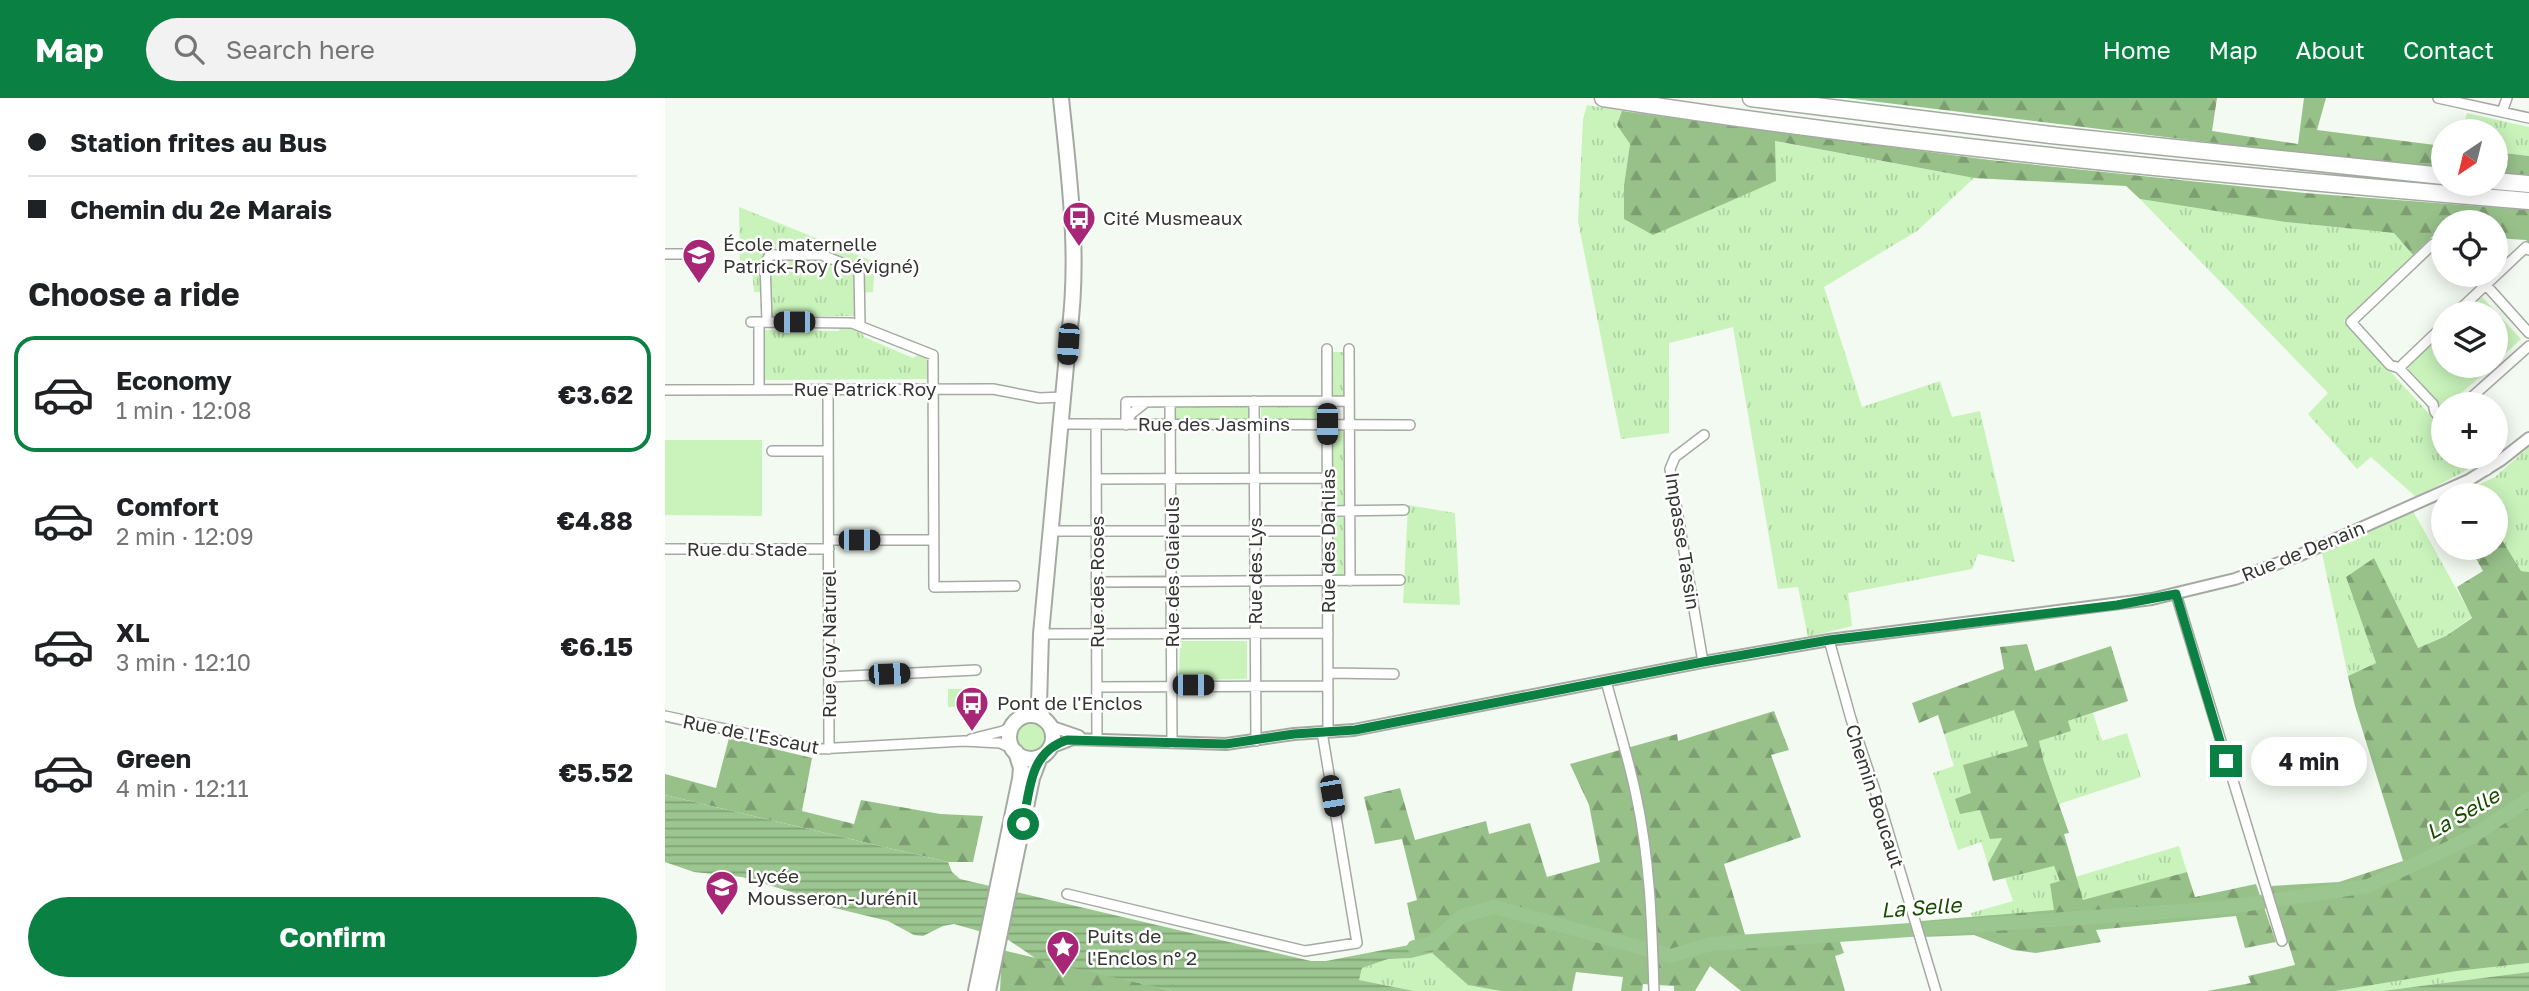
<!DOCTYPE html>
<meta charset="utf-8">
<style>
body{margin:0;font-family:"Golos Text",sans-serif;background:#f2f2f2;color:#202124;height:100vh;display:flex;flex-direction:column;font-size:26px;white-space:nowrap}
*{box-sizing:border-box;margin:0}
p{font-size:23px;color:#757577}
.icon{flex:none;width:38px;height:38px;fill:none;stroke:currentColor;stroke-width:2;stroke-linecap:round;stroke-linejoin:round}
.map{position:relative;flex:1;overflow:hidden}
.side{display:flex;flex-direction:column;background:#fff;width:665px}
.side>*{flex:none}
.top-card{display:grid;align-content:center;height:154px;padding:0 28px;background:#fff}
.needle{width:46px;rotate:215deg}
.controls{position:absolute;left:1766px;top:21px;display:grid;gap:14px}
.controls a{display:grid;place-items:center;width:77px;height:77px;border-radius:50%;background:#fff;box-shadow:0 4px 18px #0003;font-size:35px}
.end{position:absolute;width:32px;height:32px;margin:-16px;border:9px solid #0b8043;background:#fff;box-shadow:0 0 0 4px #fff}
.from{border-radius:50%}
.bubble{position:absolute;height:49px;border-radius:24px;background:#fff;box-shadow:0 4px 18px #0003;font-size:23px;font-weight:700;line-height:49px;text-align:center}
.car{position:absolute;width:21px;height:42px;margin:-21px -10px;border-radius:9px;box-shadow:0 0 5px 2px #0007;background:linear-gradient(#222 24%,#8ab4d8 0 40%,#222 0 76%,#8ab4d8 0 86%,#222 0)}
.top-card b{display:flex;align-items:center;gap:24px;height:66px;font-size:26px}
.top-card b+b{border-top:2px solid #e0e0e0}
.top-card i{width:18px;height:18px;background:#202124}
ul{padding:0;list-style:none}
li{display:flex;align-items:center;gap:21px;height:116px;margin:0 14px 10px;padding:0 14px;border:4px solid transparent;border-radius:21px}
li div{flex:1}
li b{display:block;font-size:26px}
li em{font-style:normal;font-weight:700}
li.active{border-color:#0b8043}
li>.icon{width:63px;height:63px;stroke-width:1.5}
h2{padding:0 28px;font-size:32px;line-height:84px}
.primary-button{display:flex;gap:14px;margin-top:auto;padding:14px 28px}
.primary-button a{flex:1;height:80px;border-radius:42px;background:#0b8043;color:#fff;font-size:28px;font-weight:700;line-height:80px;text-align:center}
header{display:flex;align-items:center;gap:42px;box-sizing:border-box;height:98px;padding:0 35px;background:#0b8043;color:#fff}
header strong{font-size:33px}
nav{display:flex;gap:38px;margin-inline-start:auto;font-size:24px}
.search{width:490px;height:63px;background:#f2f2f2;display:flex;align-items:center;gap:18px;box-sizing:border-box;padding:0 24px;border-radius:38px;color:#757577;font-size:26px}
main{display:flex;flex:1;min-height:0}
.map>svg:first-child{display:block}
.grass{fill:url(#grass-tufts)}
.forest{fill:url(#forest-firs)}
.park{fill:#c9f3bb}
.water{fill:url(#water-rules)}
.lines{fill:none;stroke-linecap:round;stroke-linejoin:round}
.river{stroke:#9cc68f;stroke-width:14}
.minor-casing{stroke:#a4aaa2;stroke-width:12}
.tertiary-casing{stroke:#a4aaa2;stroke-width:14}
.primary-casing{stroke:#a4aaa2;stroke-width:18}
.motorway-casing{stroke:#a4aaa2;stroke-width:19}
.minor{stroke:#fff;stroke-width:9}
.tertiary{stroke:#fff;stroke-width:10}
.primary{stroke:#fff;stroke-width:14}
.motorway{stroke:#fff;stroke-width:16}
.route{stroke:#0b8043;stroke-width:9}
.labels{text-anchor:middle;stroke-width:5;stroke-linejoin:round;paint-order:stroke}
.poi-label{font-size:19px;fill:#343633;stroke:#fff;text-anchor:start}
.street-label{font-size:19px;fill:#343633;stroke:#fff}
.water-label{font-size:21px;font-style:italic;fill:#194d00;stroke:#fff}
</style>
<header>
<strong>Map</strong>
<div class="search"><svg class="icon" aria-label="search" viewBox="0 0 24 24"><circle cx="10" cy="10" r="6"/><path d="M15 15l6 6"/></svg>Search here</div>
<nav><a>Home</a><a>Map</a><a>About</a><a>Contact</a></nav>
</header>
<main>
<section class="side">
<div class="top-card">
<b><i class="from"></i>Station frites au Bus</b>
<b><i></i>Chemin du 2e Marais</b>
</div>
<h2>Choose a ride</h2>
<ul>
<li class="active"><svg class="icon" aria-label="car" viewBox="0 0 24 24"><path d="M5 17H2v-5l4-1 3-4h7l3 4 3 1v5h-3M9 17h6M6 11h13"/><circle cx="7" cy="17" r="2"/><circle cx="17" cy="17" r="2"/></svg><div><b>Economy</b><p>1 min · 12:08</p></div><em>€3.62</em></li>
<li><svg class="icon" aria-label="car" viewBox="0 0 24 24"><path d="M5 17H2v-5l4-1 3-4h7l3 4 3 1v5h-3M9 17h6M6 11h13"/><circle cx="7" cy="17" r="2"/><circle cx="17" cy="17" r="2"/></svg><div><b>Comfort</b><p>2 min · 12:09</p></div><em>€4.88</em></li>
<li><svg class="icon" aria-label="car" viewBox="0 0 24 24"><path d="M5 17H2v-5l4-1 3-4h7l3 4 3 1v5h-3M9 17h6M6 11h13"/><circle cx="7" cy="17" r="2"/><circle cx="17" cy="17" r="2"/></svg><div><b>XL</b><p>3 min · 12:10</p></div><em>€6.15</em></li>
<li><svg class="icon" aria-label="car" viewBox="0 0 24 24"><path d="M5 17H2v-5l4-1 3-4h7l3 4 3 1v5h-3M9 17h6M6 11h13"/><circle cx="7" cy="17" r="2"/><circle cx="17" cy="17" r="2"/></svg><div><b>Green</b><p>4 min · 12:11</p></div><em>€5.52</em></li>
</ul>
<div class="primary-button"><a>Confirm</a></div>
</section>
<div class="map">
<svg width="1864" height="893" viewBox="0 0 1864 893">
<defs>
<pattern id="grass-tufts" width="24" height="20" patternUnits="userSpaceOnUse" patternTransform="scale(1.75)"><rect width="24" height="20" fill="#c9f3bb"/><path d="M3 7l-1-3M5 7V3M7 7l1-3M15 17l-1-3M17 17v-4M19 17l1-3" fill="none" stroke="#add1a1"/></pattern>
<pattern id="forest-firs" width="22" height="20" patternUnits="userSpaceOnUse" patternTransform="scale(1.75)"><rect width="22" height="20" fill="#98c18a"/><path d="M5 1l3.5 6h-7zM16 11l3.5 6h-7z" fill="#7d9e71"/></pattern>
<pattern id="water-rules" width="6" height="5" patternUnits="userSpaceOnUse" patternTransform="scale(1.75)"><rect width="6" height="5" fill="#9cc68f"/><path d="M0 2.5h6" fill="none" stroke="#80a275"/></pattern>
</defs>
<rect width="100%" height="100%" fill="#f3faf1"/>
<path class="grass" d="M922,7l35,6 -4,14 12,19 -6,41 150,-44 200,37 -57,53 -93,56 38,120 78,-26 12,36 28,-6 35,151 -37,-8 -6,15 -124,24 4,33 -44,11 -10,-50 -20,2 -45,-262 -64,16v90l-48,6 -43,-218 5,-102z
M1802,15l62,14v29l-33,-4 -1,-21h-33z
M1475,101l145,23 109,11 19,22 -69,66 99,108v28h25l8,8 -60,32 -45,-40 -14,12 -49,-55 20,-21z
M74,109l136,55 -2,30 -18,1v23h-83l-1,-23 -17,-1 -2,-23h-12z
M175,229l21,4 3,6 49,21 5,-3 9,4 1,20 -166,1 1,-50 76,1z
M664,254h17l1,45 -16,1z
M510,308h75v13h-75z
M596,308h63v13h-63z
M666,329h15l1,79h-15z
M1864,349v125l-8,-1 -25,-41 -1,-35h-21l-4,-6 25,-12z
M743,407l47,8 5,92 -57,-2z
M1748,413l59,106 -26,19 -28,12 -44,-90 -28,19 30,86 -28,13 -26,-123z
M666,417h16v62h-16z
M1349,611l14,37 -64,19 16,45 22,28 -14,26 -7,-22 -23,8 -25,-77 21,-7 -10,-32z
M1428,615l9,28 25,-8 14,44 -82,27 -15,-42 -5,-21 31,-10 -2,-10z
M352 640a14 14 0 1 1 28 0a14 14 0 1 1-28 0Z
M1514,748l8,26 -104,29 -8,-24z
M1389,768l7,15 -7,30 -81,8 -2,-6 42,-12 -8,-23z
M767,855l36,32 33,6h-87l-55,-11 3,-12 26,-9 23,-1z
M1864,865v9l-147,19h-46l121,-20z"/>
<path class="forest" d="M1181,0h371l-5,33 86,13 6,-46h22l-9,32 126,16v22l-147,-15z
M957,13l368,49 315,33 224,17v33l-3,-3 -30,-2 -1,-16h-52v12h-8l-22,21 -19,-22 -109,-11 -145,-23 -14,-13 -152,-8 -199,-37 1,40 -123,54 -29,-16v-34l6,-41 -13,-19z
M1831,54l33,4v19l-33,-2z
M1831,432l25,41 8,1v391l-72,8 -121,20h-129l44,-8 -3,-7 47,-11 -24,-79 68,-4 64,-21 -48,-155 -7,-30 28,-13 -30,-86 28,-19 44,90 28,-12 26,-18 -15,-31 26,-16 -13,-23h25z
M1362,546l8,27 76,-25 17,55 -60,20 3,10 -32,10 5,21 25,71 -5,1 19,66 104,-28 8,25 61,-13 20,58 -31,6 -9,-32 -140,14 5,12 -65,11 -23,-3 -39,-15 -51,2 -2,-16 133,-11 -4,-26 10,-3 -6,-15 -61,15 -5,-17 14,-26 -12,1 -10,-29 -20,4 -5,-15 16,-6 -8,-28 65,-19 -14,-36 -70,24 -6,-19 -19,8 -7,-20 92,-34 -4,-22z
M1109,613l15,39 -18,5 30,82 -77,27 22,74 90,-7 8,22 -9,3 10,35h-104l-31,-25 -15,25h-21v-5l-31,-2 -1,7h-21l2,-14 -47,-5 -4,19h-71l-33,-6 -36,-32 5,-7 -7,-5 -14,3 -9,-41 10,-3 -15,-61 -27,5 -11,-47 36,-9 15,52 71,-19 3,13 41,-11 17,54 53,-15 -11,-57 -19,-41 107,-30 1,7z
M64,640l83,20 -10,53 52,13 7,-24 79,14 43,2 -10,46h-25l-283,-67v-21l51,14z
M337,852l171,41h-173z"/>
<path class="park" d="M1817,199l39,42 -25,23 -1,-49h-31z
M1778,235v33h49l-43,38h-6v4l-36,-41z
M0,342h97v76l-97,-1z
M515,543h67v38l-68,1z
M283,591h30v18h-30z"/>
<path class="water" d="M0,697l283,67 4,10 8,7 351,82h15l104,-20 8,4 -6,8 -21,5 -23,1 -26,9 -3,12 55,11h-241l-135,-31 -31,-21 -53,-15 -11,2 -20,10 -9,-1 -26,-14 -74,-18 -19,-10 -53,-16 -48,-5 -29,-10z
M1864,874v19h-147z"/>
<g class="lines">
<path class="river" d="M749,849l18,-4 30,-27 33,-9 176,49 40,-12 511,-36 146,-22 102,-48 59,-39"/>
<defs>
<path id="minor" d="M1773,0l91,20
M1837,14l5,-14
M0,156h29
M1821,187l43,48
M1791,215l70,-66 3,3
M86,224l101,1 81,32 1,232 81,-1
M94,224v67
M102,224l-2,-59 5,-8h52l37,15 1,55
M1778,228l-44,42 34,36 2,8 8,9
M662,251l1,383
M684,251l1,232
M1734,270l-9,-3 -39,-43 82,-78
M163,291l1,360
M0,292l328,-1 46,9 25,-1
M589,303l2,340
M505,304l2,341
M1799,306l65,-58
M462,325l4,-9 15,-12
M396,326l349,1
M431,326l1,316
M461,327v-23l223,-1
M107,353h56
M1810,359l12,13
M432,381l230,-1
M663,413l76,-1
M387,433h276
M164,442h105
M0,451h164
M432,484l303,-2
M1511,496l106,347
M376,536l287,-1
M1164,542l22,79 31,92 54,180
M1038,564l-33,-193 5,-12 29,-22
M663,575l66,1
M164,579l147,-7
M941,583c10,38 22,75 30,114 14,64 16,130 18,196
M432,589l231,-1
M0,618l153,33 146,-8 36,2 13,6
M306,641l32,-8 10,-5
M402,796l238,57 52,-8 -35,-211"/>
<path id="tertiary" d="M385,628l29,10
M385,650l23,-9 153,5 68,-10 60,-4 349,-68 126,-22 323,-41 83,-20 63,-23 171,-76 32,-20 28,-22"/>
<path id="primary" d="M396,0c8,79 19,157 8,237
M344 639a22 22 0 1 1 44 0a22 22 0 1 1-44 0Z
M378,621l-4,-14 2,-71 27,-290
M311,893l44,-212 1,-11 -5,-16
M323,893l44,-213 8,-21"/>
<path id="motorway" d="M938,0c307,48 617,77 926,103
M1086,0l300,37 392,41
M1830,83l34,3"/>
</defs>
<use href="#minor" class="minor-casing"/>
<use href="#tertiary" class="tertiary-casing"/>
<use href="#primary" class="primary-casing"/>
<use href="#motorway" class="motorway-casing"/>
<use href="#minor" class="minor"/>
<use href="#tertiary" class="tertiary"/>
<use href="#primary" class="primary"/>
<use href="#motorway" class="motorway"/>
</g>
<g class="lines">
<path class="route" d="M358,726c7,-34 6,-72 44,-84l159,4 68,-10 61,-4 348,-68 126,-22 288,-35 59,-11 50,167"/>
</g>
<defs>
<symbol id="bus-pin" viewBox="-11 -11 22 30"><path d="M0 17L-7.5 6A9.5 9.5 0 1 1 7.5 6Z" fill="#a72776" stroke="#fff"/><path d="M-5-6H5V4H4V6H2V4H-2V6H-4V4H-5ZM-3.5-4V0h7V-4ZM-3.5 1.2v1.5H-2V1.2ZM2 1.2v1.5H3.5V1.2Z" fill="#fff"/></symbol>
<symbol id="school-pin" viewBox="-11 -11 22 30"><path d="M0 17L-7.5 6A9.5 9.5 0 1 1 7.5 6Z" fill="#a72776" stroke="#fff"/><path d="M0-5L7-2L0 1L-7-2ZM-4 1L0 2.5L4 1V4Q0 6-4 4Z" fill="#fff"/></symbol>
<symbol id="sight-pin" viewBox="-11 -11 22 30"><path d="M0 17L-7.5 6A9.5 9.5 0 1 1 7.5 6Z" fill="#a72776" stroke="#fff"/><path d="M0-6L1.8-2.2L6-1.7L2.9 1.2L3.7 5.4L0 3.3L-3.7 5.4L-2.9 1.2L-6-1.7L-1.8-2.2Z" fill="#fff"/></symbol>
</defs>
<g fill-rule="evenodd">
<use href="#bus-pin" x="395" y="101" width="38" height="52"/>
<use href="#school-pin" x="15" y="138" width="38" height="52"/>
<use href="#bus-pin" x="288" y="586" width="38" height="52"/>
<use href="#school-pin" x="38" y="770" width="38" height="52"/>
<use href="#sight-pin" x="379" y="830" width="38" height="52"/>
</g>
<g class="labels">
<g class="poi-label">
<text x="438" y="127">Cité Musmeaux</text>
<text x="58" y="153">École maternelle<tspan x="58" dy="22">Patrick-Roy (Sévigné)</tspan></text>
<text x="332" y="612">Pont de l'Enclos</text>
<text x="82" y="785">Lycée<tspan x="82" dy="22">Mousseron-Jurénil</tspan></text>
<text x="422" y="845">Puits de<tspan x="422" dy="22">l'Enclos n° 2</tspan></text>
</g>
<g class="street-label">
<text x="200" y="298">Rue Patrick Roy</text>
<text x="549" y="333">Rue des Jasmins</text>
<text transform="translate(663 443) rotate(-90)" y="7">Rue des Dahlias</text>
<text transform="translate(1018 443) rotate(81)" y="7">Impasse Tassin</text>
<text x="82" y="458">Rue du Stade</text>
<text transform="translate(1638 453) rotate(-22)" y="7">Rue de Denain</text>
<text transform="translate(590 473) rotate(-90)" y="7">Rue des Lys</text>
<text transform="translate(507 474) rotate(-90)" y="7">Rue des Glaieuls</text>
<text transform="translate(432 484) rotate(-90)" y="7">Rue des Roses</text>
<text transform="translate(164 546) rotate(-90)" y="7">Rue Guy Naturel</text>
<text transform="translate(86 636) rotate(11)" y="7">Rue de l'Escaut</text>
<text transform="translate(1210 698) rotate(72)" y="7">Chemin Boucaut</text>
</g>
<g class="water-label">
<text transform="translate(1798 716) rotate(-30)" y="7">La Selle</text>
<text transform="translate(1256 810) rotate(-4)" y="7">La Selle</text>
</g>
</g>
</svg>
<div class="controls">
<a><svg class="needle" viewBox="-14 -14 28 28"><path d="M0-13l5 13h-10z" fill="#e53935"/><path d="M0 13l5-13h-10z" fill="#757577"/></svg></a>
<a><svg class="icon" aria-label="locate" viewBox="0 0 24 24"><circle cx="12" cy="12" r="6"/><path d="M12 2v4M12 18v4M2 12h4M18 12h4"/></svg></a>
<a><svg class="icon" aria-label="layers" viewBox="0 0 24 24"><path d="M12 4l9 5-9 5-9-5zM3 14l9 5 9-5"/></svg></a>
<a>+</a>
<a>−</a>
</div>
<i class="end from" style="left:358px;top:726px"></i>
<i class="end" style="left:1561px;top:663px"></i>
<div class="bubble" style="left:1586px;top:639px;width:116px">4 min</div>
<i class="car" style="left:129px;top:224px;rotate:270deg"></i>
<i class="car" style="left:403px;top:246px;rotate:184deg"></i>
<i class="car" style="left:662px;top:326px;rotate:180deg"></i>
<i class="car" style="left:194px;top:442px;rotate:90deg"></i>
<i class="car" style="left:224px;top:576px;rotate:88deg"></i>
<i class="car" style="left:528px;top:587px;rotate:90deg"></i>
<i class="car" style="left:667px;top:698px;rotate:170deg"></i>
</div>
</main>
